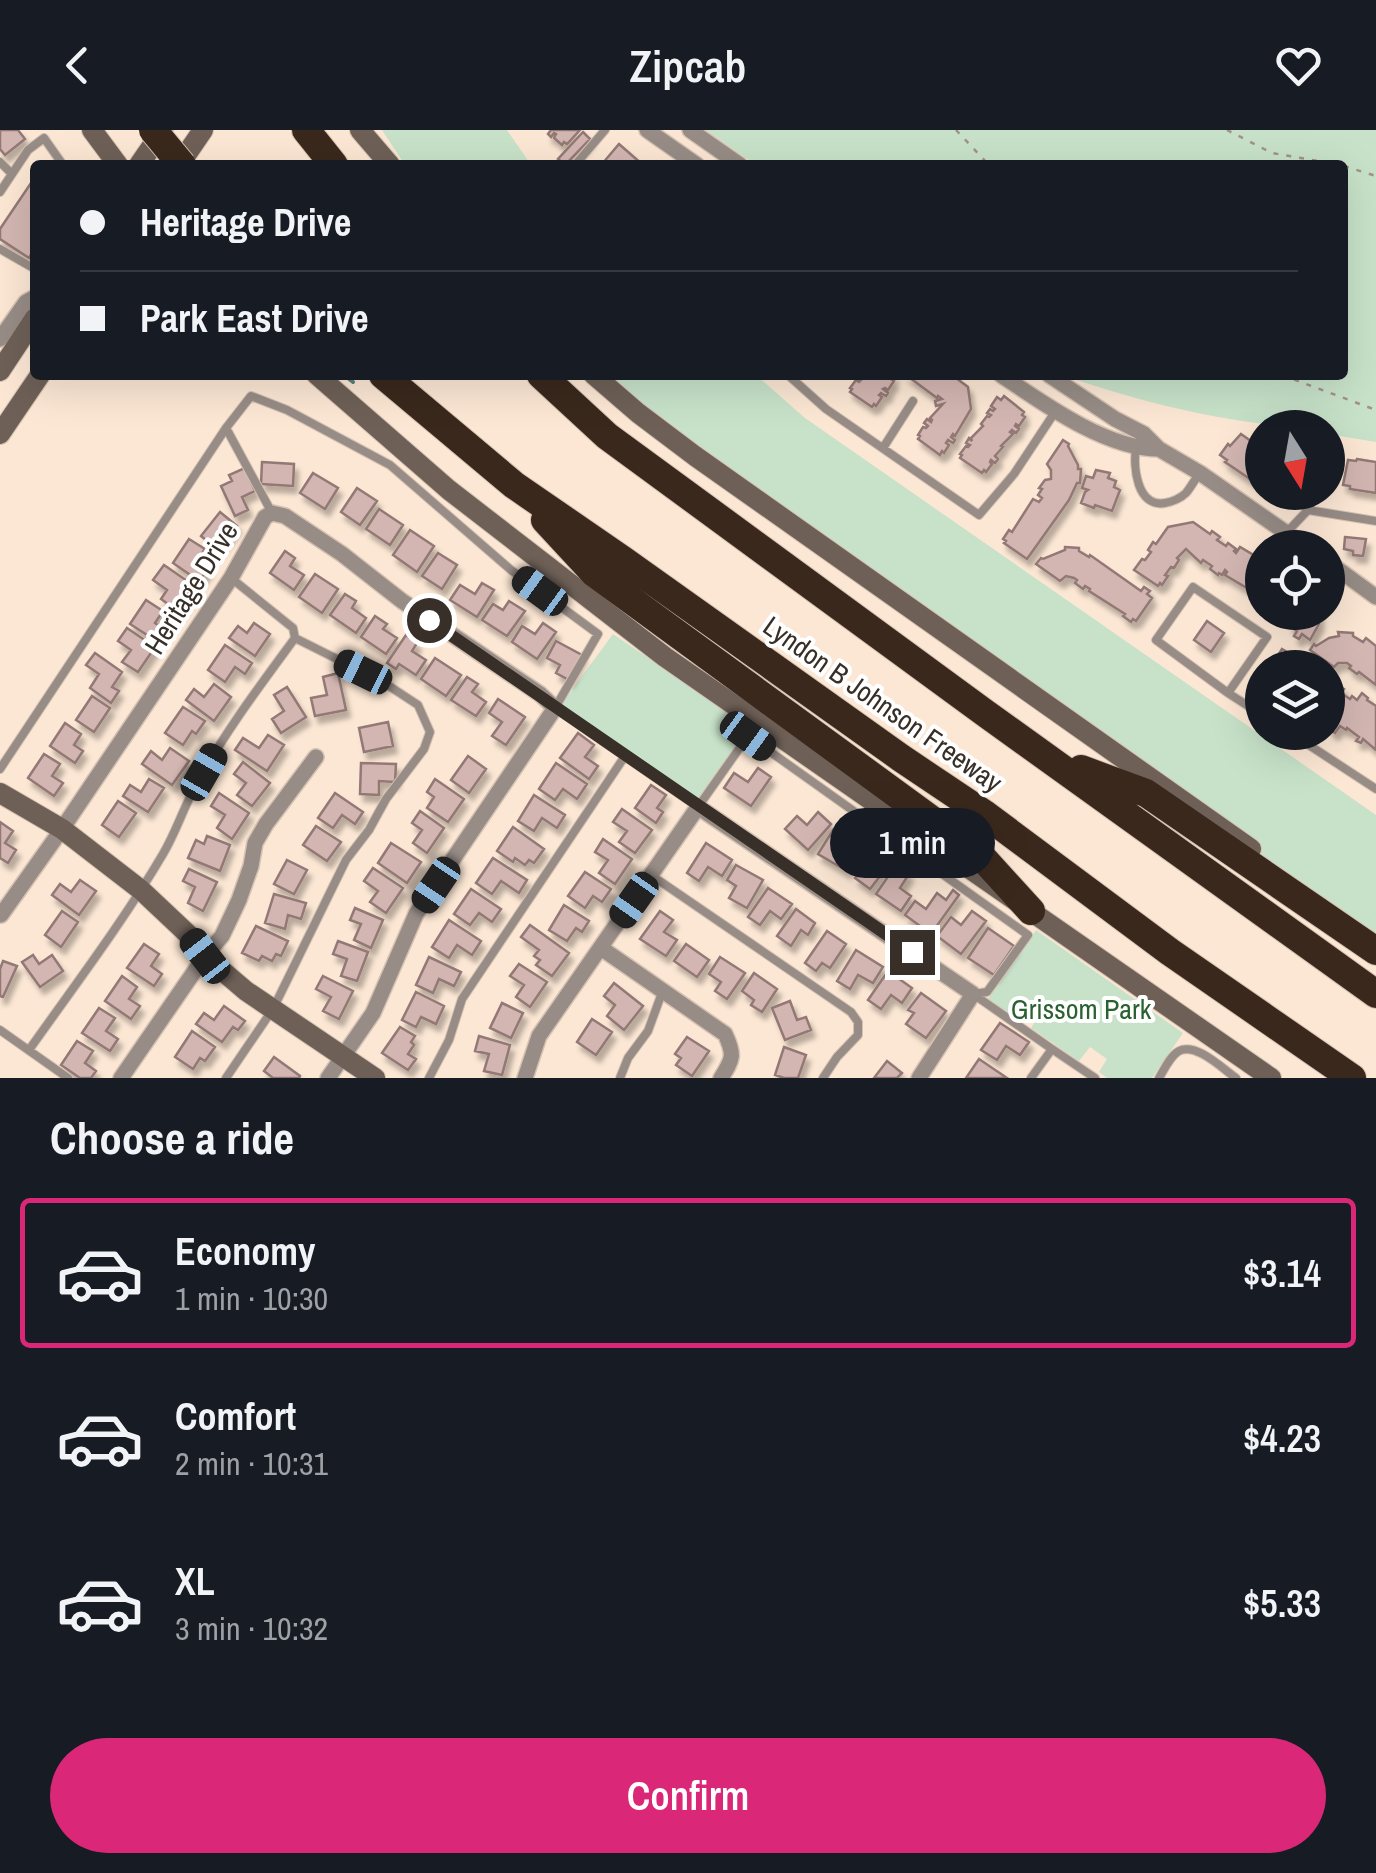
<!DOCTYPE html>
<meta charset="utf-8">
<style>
body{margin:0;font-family:"Archivo Narrow",sans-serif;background:#20242c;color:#f1f3f6;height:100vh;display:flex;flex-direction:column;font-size:38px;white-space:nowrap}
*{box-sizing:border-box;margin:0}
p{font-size:32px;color:#9ea1a6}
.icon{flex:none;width:55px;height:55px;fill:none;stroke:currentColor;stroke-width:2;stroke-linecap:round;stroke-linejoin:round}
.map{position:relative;height:948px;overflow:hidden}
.sheet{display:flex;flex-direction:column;background:#171b24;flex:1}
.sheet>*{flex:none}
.banner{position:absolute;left:30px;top:30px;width:1318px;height:220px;border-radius:10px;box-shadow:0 10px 40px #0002;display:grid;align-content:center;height:220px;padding:0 50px;background:#171b24}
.needle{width:65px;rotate:169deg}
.controls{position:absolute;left:1245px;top:280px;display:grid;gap:20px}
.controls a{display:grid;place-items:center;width:100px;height:100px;border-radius:50%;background:#171b24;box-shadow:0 10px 40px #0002;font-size:50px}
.end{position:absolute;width:45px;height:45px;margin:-22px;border:12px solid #372f28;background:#fff;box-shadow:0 0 0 5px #fff}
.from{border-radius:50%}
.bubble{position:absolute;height:70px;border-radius:35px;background:#171b24;box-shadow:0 10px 40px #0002;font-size:32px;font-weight:600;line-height:70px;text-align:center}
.car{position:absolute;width:30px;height:60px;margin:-30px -15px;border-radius:12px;box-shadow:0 0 8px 2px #0007;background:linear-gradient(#222 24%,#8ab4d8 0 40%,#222 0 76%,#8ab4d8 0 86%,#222 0)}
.banner b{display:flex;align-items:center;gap:35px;height:95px;font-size:38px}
.banner b+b{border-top:2px solid #363941}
.banner i{width:25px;height:25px;background:#f1f3f6}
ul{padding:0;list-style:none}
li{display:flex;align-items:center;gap:30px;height:150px;margin:0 20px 15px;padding:0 30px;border:5px solid transparent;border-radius:10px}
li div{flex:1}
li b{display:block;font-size:38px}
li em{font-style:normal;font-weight:600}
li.on{border-color:#db2777}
li>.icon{width:90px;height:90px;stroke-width:1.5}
h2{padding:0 50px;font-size:45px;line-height:120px}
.primary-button{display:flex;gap:20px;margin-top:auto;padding:20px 50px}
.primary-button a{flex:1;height:115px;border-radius:60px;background:#db2777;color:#fff;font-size:40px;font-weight:600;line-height:115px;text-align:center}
header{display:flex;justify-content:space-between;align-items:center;height:130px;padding:0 50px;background:#171b24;font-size:45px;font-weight:600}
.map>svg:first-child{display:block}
.green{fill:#c8e2c9}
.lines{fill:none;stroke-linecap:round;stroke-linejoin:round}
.stream{stroke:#54817f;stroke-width:4}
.building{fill:#d3b6b2;stroke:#937975;stroke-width:2.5;filter:url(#shadow)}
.lane-casing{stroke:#d5c2b2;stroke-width:10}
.street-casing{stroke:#d5c2b2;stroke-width:18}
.secondary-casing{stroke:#d5c2b2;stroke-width:22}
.highway-casing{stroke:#d5c2b2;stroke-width:30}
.path{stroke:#a29385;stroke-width:2.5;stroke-dasharray:5 8;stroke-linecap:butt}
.lane{stroke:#978c86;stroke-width:8}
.street{stroke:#978c86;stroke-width:15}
.secondary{stroke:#6e6057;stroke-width:20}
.highway{stroke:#3a281c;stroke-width:28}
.highway-bridge-casing{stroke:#d5c2b2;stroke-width:30;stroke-linecap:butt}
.highway-bridge{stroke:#3a281c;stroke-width:28}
.route{stroke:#372f28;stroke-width:12}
.labels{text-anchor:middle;stroke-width:8;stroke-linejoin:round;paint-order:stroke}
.street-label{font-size:28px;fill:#372f28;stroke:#fff}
.park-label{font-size:28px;fill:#296130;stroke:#fff}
</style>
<header><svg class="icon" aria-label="back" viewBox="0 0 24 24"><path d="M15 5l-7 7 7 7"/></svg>Zipcab<svg class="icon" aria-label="heart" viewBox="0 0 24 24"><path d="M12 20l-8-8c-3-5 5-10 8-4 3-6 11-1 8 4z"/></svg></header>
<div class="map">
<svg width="1376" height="948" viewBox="0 0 1376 948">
<defs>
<filter id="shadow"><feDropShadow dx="4" dy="7" stdDeviation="2.5" flood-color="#0004"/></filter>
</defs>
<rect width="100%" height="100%" fill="#fce7d4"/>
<path class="green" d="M382,0h125l24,35h-126z
M706,0h670v312l-48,-8v-6c-91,-1 -181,-24 -266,-53h280v-210h-586z
M581,245h175l49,43 571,397v122l-770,-539z
M613,504l138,94 -52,72 -139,-94z
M1036,800l147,103 -31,45h-45l-8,-6 8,-13 -17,-12 -11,14 -48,-33 10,-16 -17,-12 -12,17 -25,-17z"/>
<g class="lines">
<path class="stream" d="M344,245l9,7"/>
</g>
<path class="building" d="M0,0h18l7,9 -20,16 -5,-6z
M551,0h29l-13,14 -3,-2 -2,3 -8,-7 2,-4 -2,-1 -3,4 -3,-3z
M583,2l7,7 -25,26 -7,-6z
M619,14l24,21 -41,-1z
M35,47v71l-6,10 -29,-19v-10z
M858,245h36l-3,4 3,2 -6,9 -3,-2 -2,1 5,4 -2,3 -5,-3 -2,2 3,2 -6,9 -2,-2 -2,3 -22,-15 2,-3 -2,-1 6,-8 3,2 2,-2 -4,-3z
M906,245h46l16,12 3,22 -16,27 -2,-2 -2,3 4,3 -2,3 -5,-3 -2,3 3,2 -5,8 -2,-2 -2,4 -22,-16 2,-3 -2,-1 5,-8 3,1 2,-2 -4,-3 3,-4 4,3 1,-2 -2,-2 13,-14 -7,2 -1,-5 7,-2 -4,-3 -1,2z
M1004,266l20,16 -2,3 3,2 -6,9 -3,-2 -1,2 4,3 -3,4 -4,-3 -2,2 3,2 -12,12 2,1 -8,9 3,3 -3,4 -4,-3 -1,2 2,2 -6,8 -2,-2 -2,3 -22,-15 2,-3 -2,-1 6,-8 2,1 2,-2 -4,-2 3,-5 3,3 -1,-3 12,-12 -2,-2 6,-8 2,1 2,-2 -4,-2 3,-4 3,2 2,-2 -4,-3 6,-9 4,3z
M1241,304l21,15v39l-9,-7 1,-2h-4l-25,-17 2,-2 -7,-5 8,-11 2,2z
M1063,310l6,4 -1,2 10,19v4h3l-1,14h-3l-8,17 -42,59 -23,-16 2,-2 -3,-2 6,-9 3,2 21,-33 6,3 3,-4 -4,-3 4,-6 -3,-1 6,-8 6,-1v-9l-4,-6z
M1357,329l19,3v31l-26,-4v-3l-7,-1 5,-25 8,1z
M262,332l32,2 -1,22 -32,-2z
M245,338l10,23 -13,6 6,13 -13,6 -14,-30 11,-5 -3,-6z
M1096,340l14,3 -2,5 8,3 -2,6 6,3 -8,21 -17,-6 -1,3 -13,-5 4,-11 3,-2 -6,-2 4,-12 7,2z
M313,343l25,15 -13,21 -25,-16z
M357,358l20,13 -17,24 -19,-13z
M379,379l24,16 -13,20 -24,-16z
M220,382l17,14 -19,24 -17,-14z
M1193,392l17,12 2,-3 8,6 -3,3 9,6 2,-3 8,6 -2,2 2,2 4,-6 22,13v37l-37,-22 2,-3 -2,-2 -3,5 -3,-2 -1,2 -8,-6 2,-3 -9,-6 -2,3 -15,-14 -9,9 2,2 -5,8 -3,-1 -6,8 3,1 -6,9 -2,-2 -2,3 -24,-16 8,-11 3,1 6,-8 -3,-2 5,-8 3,2 12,-17z
M410,400l24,16 -17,26 -24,-17z
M1345,407l21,2 -3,17 -10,-1v-4l-9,-2z
M189,409l16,10 -9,13 12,7 -9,12 -26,-18z
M1065,417l14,1v3l10,6 1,-2 51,36 3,-4 6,4 -3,3 5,4 -16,23 -3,-2 -2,3 -8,-6 2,-2 -36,-23 1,-2 -5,-3 -2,3 -8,-6 2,-3 -3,-2 -8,-2 -6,5 -24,-17 5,-6 2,1 22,-9z
M285,421l10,7 -5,8 14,9 -10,15 -24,-17z
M438,423l19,12 -15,24 -20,-13z
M164,435l32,22 -17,25 -18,-13 6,-9 -14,-10z
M315,444l23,15 -16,24 -23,-16z
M482,453l12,7 -17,27 -27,-17 10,-15 15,9z
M345,464l11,7 -4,7 14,10 -10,15 -26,-18z
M146,470l17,11 -8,12 11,8 -8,11 -28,-18z
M509,471l16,10 -18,25 -25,-16 11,-16 10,6z
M1288,482h31v12l-9,16 -8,-6 -3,5 -5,-3 3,-5 -8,-6 4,-6z
M375,486l12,8 -4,5 14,9 -11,16 -25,-17z
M1207,491l17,12 -13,19 -17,-12z
M254,493l16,11 -15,22 -26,-18 9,-12 9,7z
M543,493l13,9 -19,27 -25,-17 10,-16 13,8z
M127,498l28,19 -17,25 -16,-10 9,-12 -13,-9z
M1338,502l15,1v3l10,6 3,-4 10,8v39l-17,-13 -2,2 -8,-6 2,-2 -4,-3h-9l-4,4 -24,-17 4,-6 2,2 13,-8 10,-2z
M406,505l11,8 -5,8 14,9 -10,15 -17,-11 -3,5 -9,-6z
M556,511l26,14 -13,25 -13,-7 4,-8 -13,-7z
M225,515l27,18 -7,11 -10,-7 -10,15 -17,-12z
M1282,519l7,4 -2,2 10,7 3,-4 3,3 -3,5 3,2h-33z
M95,523l27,19 -10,15 7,4 -8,12 -21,-15 9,-14 -13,-9z
M435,528l26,17 -15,21 -25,-17z
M338,543l8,37 -31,6 -4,-18 16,-3 -4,-18z
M467,547l11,7 -6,8 14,10 -10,14 -25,-16z
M214,554l17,13 -17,24 -28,-21 8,-11 10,8z
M1328,554l8,6 3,-4 5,3 -3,4 9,6 2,-3 5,4 5,-7 6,5 -1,2 9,6v44l-13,-11 -2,4 -5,-2 3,-4 -12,-9 -1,2 -6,-4 -5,7 -6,-4z
M287,557l19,30 -25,16 -9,-14 12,-8 -10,-16z
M92,566l18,12 -16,24 -18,-12z
M498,569l27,18 -19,28 -14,-9 10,-14 -13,-9z
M183,577l22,14 -9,13 -4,-3 -9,14 -18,-12z
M388,592l5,24 -29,6 -5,-24z
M65,593l16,11 -7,11 9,6 -8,12 -25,-17z
M578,603l16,12 -9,12 13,9 -9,13 -29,-21z
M268,605l16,10 -17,26 -32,-21 8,-12 16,10z
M170,618l19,13 -17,24 -30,-21 9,-13 11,9z
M44,624l16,10 -8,12 11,7 -9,13 -26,-18z
M468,626l18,13 -17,24 -18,-13z
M243,632l27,21 -18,23 -15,-11 9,-12 -12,-9z
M361,633l35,1 -1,18 -16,-1v14l-19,-1z
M556,633l31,21 -10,15 -14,-10 -8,11 -16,-11z
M758,638l13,9 -20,29 -27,-18 10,-15 14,9z
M149,649l15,9 -16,24 -25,-16 7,-11 11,7z
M435,649l29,20 -16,23 -21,-14 7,-11 -7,-5z
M651,655l15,10 -9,13 6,4 -7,11 -21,-15z
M219,663l30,20 -17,26 -15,-11 8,-13 -14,-9z
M335,663l28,19 -8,12 -13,-9 -9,13 -15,-10z
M534,665l31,20 -8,13 -15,-10 -8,13 -16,-10z
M118,671l18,12 -17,24 -17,-12z
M622,679l30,21 -17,23 -16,-11 8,-11 -14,-9z
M420,681l24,17 -17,25 -14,-10 9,-13 -10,-7z
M818,682l13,12 -23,26 -23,-21 12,-13 10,9z
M0,692l13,9 -8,12 11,7 -8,13 -8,-5z
M316,696l25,16 -14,19 -24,-16z
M513,697l31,22 -10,14 -5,-3 -4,5 -10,-7 -2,4 -16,-11z
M833,700l28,17 -14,24 -29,-17z
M207,706l23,9 -10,26 -32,-13 8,-18 8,4z
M603,709l29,20 -17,25 -16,-11 9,-13 -13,-8z
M391,713l30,19 -14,21 -29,-20z
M706,713l26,17 -10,16 -14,-9 -9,14 -12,-8z
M880,716l15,11 -25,32 -15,-11z
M493,728l34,22 -8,13 -18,-12 -9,13 -16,-11z
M287,730l20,10 -13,24 -20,-10z
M736,735l27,15 -16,28 -18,-10 7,-12 -9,-6z
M896,735l13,9 -9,14 11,8 -10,15 -25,-17z
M373,738l30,20 -17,25 -16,-11 8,-11 -14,-10z
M189,739l28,13 -14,29 -15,-8 7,-16 -12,-6z
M585,742l26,17 -9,13 -9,-6 -8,12 -17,-12z
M80,750l16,11 -17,24 -27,-20 8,-11 11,8z
M768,758l24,16 -11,15 -11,-8 -10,14 -12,-8z
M471,759l30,20 -9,13 -13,-9 -9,12 -16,-11z
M953,760l6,5 -28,39 -26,-19 10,-14 11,8 11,-16 9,7z
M274,764l32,9 -5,16 -13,-4 -3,14 -20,-6z
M564,775l25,16 -7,11 -6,-4 -9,13 -18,-11z
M355,778l28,12 -12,28 -17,-8 7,-16 -11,-4z
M796,779l19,14 -7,12 -7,-5 -10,16 -14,-10z
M62,781l16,11 -17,25 -16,-12z
M660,781l13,9 -9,12 13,8 -11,16 -26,-17z
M972,781l14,10 -25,33 -24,-18 14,-19 10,8z
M449,790l32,21 -9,14 -15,-10 -8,13 -17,-11z
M530,795l39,28 -17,23 -16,-11 4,-5 -6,-4 5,-6 -18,-13z
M256,796l32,15 -7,15 -5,-2 -4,7 -10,-5 -3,5 -17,-8z
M988,798l26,18 -20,29 -26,-17z
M827,801l19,13 -16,24 -8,-5 -6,8 -11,-8z
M338,811l30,11 -11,29 -16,-5 6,-17 -14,-5z
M144,814l15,10 -8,12 11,8 -8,12 -27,-18z
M686,814l23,16 -12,17 -23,-16z
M856,820l27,17 -10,16 -15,-8 -8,14 -13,-8z
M33,825l6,9 13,-9 11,16 -23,16 -18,-25z
M429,827l32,15 -7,14 -15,-7 -6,14 -17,-8z
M720,827l25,16 -18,26 -12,-8 6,-9 -12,-8z
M3,831l14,5 -14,31 -3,-1v-27z
M519,834l28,18 -17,25 -14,-10 8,-12 -14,-9z
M888,841l24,17 -10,15 -11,-8 -10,14 -13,-9z
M754,843l23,16 -15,23 -11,-7 3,-5 -12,-9z
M122,846l15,11 -8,12 11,7 -9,13 -26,-18z
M323,846l30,15 -14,28 -16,-8 8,-14 -15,-8z
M614,853l29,23 -19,24 -17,-14 8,-11 -11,-9z
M416,862l28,14 -8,18 -15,-7 -5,10 -14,-7z
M921,863l25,18 -20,27 -20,-14 8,-11 -6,-3z
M790,871l7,19 9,-3 5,13 -26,10 -13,-32z
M502,873l21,10 -12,25 -21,-10z
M224,876l21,15 -7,9 -5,-3 -11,15 -26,-18 8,-11 10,7z
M99,878l16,10 -9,13 12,8 -8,12 -28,-18z
M592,889l20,13 -16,23 -19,-13z
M1000,893l29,19 -9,13 -14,-9 -9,14 -16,-10z
M400,897l15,9 -4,6 3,3 -6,9 8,5 -8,11 -26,-17z
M192,901l23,16 -10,14 -5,-3 -7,11 -18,-12z
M479,906l31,9 -8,30 -18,-4 5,-17 -14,-3z
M687,907l22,14 -17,25 -16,-11 5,-7 -6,-4z
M77,911l16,10 -8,12 11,8 -5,7h-11l-19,-13z
M784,917l22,8 -8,23h-14l-9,-3z
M274,927l26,19 -1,2h-26l-9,-7z
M979,929l28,19h-41z
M887,931l15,12 -5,5h-23z"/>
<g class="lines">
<defs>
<path id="lane" d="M0,32l12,12
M575,35l30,-35
M0,62l28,-42 16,-12 19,27
M0,119l35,20
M788,245l38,34 153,106 35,-41 41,-62
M226,298l46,85
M883,318l30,-47
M1136,318c-3,19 1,60 29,55 7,-1 16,-5 21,-10 5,-6 9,-14 14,-20
M1308,380l68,11
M1287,402l21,-22 8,-18
M1193,457l74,50 -39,56 -72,-53z
M1228,563l34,22
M1289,602l87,57
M0,639l226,-341 25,-32 36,14 103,55 121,105 87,64 -43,74 143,99 50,-71 280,199 -41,57 -14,2
M651,745l200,137 7,10v13l-21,22 -14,21
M973,864l79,55
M0,900l68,48
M29,920c46,-65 94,-128 134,-196 12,-20 19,-42 30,-63 28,-54 66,-104 102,-153l-2,-10 -62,-50
M226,948l47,-69 73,-149 23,-30 17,-31 38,-50 6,-17 -12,-27 -35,-23 -88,-44
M429,948l20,-38 13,-41 163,-243
M620,948l8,-20 20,-27 15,-41
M1031,948l21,-29 43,29
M1159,948c5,-8 11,-22 20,-27 17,-9 44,18 57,27"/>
<path id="street" d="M647,0l50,35
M690,0l50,35
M0,209l26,-37 9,-5
M1001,245c43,29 105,74 158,74
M1049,245l66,44 29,15 15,15 41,24 108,75
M1328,432l48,35
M1,785l61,-86 169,-251 34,-61 7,-4 13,3 57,38 60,47 138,93 15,14 -139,206 -43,99 -45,65
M601,818l124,86c10,21 8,25 -4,44
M121,948l84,-122 17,-20 17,-36 12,-34 4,-23 11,-19 50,-67
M525,948l14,-42 159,-229 275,187 -54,84"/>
<path id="secondary" d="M92,0l26,35
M360,0l30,35
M139,35l24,-35
M179,35l24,-35
M0,241l35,-53
M317,245l132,115 216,167 606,421
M594,245l44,38 57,43 556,393
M0,304l40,-59
M0,663l62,36 79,61 51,48 13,18 41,35 129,87"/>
<path id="highway" d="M306,0l28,35
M383,245l131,110 109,75 278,198 85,57 184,137 182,126
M541,245l66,61 378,277 391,281
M545,390l49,53 386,282 51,56
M1081,639l65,24 230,158"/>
</defs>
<use href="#lane" class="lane-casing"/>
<use href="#street" class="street-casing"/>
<use href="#secondary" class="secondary-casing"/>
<use href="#highway" class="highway-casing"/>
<path class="path" d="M956,0l33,35
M1227,0l45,23 69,12
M1344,36l32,10
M1282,245l94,35"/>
<use href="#lane" class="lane"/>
<use href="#street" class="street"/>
<use href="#secondary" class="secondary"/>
<use href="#highway" class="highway"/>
<defs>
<path id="highway-bridge" d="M153,0l29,35"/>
</defs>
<use href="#highway-bridge" class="highway-bridge-casing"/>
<use href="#highway-bridge" class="highway-bridge"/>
</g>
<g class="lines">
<path class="route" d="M429,490l483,332"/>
</g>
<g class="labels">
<g class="street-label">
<text transform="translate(191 458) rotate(-58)" y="10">Heritage Drive</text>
<text transform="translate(883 574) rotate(35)" y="10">Lyndon B Johnson Freeway</text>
</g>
<g class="park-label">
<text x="1081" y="889">Grissom Park</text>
</g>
</g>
</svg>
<div class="controls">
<a><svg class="needle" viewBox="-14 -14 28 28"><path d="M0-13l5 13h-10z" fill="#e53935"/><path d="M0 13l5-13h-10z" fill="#9ea1a6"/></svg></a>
<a><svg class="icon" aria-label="locate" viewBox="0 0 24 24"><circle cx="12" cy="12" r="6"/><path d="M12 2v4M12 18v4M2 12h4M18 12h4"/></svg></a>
<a><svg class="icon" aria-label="layers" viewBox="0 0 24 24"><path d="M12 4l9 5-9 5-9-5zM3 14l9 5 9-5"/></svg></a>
</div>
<i class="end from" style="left:429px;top:490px"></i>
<i class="end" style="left:912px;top:822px"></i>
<div class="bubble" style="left:830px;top:678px;width:165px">1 min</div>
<i class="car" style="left:540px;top:461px;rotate:306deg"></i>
<i class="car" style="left:363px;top:542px;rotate:296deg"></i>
<i class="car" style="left:748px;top:606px;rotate:126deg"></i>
<i class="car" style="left:204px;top:642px;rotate:30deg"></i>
<i class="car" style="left:436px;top:755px;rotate:214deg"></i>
<i class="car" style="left:634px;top:770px;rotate:215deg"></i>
<i class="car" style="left:205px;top:826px;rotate:322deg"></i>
<div class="banner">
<b><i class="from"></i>Heritage Drive</b>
<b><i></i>Park East Drive</b>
</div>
</div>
<section class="sheet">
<h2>Choose a ride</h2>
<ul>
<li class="on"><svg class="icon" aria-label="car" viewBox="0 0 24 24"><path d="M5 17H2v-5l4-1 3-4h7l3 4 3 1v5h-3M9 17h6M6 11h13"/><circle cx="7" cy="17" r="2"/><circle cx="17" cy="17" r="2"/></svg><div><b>Economy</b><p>1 min · 10:30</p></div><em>$3.14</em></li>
<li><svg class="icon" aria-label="car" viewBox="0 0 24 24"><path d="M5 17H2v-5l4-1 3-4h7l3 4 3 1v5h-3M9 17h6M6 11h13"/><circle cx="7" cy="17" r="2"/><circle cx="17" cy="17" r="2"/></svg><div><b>Comfort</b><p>2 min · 10:31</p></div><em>$4.23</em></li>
<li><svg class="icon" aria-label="car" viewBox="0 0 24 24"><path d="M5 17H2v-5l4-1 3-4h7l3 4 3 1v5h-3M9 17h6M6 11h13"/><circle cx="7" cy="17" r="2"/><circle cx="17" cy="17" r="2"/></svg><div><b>XL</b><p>3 min · 10:32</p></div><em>$5.33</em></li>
</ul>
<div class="primary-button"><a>Confirm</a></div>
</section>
